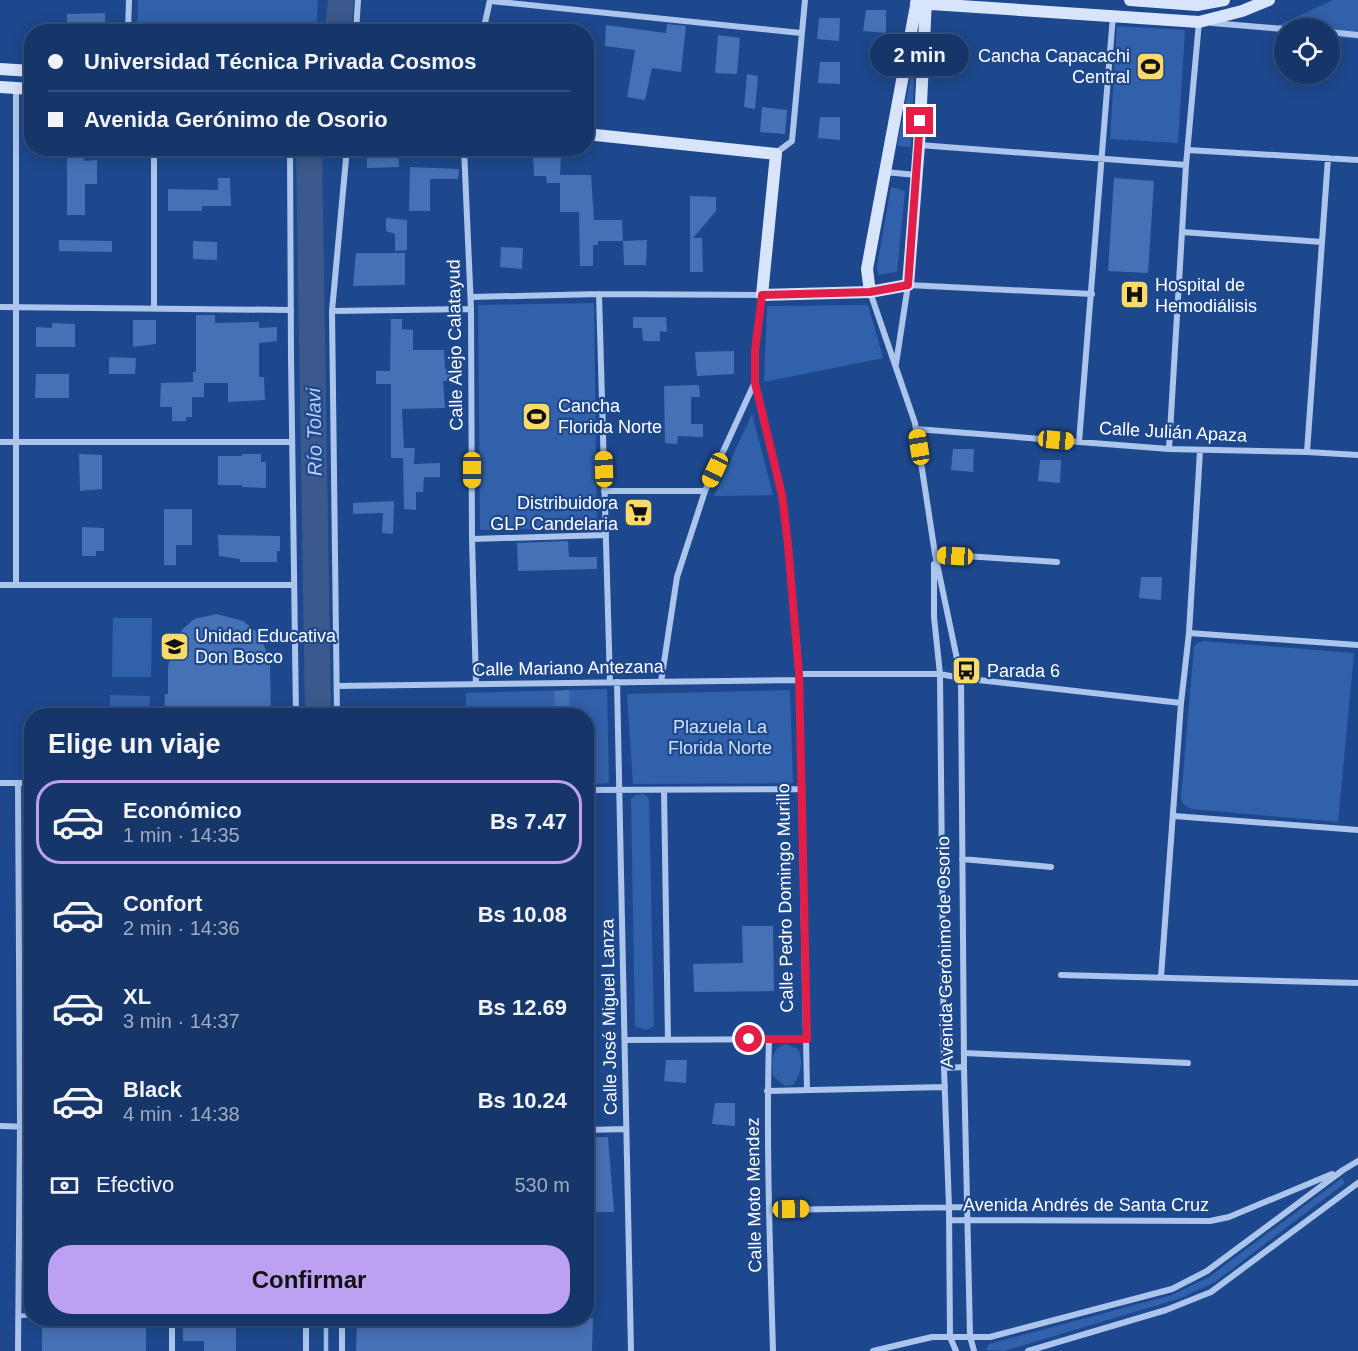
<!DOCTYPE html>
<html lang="es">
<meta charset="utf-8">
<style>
body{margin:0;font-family:Arial,sans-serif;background:#234172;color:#f1f3f6;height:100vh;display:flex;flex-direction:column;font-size:22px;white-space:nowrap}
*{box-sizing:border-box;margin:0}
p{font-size:20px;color:#9eabc1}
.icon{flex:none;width:33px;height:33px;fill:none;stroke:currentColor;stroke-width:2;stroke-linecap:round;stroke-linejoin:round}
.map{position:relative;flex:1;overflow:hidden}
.details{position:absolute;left:24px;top:708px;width:570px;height:618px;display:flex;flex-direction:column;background:#16366a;border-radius:24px;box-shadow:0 3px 15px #0003,0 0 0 2px #35507e}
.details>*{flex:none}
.guide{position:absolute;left:24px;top:24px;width:570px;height:132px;border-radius:24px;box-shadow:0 3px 15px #0003,0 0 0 2px #35507e;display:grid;align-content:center;height:132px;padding:0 24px;background:#16366a}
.buttons{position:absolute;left:1274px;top:18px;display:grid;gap:12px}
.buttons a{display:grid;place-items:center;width:66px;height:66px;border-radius:50%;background:#16366a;box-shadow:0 3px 15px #0003,0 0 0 2px #35507e;font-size:30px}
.end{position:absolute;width:27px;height:27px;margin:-14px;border:8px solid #e11d48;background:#fff;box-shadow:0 0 0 3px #fff}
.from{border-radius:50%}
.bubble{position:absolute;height:42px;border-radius:21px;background:#16366a;box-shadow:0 3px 15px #0003,0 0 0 2px #35507e;font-size:20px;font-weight:600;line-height:42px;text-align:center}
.car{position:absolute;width:18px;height:36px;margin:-18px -9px;border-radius:8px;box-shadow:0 0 4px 2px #0007;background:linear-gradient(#f5c518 24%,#345 0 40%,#f5c518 0 76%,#345 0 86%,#f5c518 0)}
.guide b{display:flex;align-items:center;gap:21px;height:57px;font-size:22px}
.guide b+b{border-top:2px solid #35507e}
.guide i{width:15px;height:15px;background:#f1f3f6}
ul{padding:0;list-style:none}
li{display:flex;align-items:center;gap:18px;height:84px;margin:0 12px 9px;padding:0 12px;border:3px solid transparent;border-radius:24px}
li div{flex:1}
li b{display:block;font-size:22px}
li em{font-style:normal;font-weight:600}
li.current{border-color:#bca0f2}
li>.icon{width:54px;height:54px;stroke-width:1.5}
h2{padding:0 24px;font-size:27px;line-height:72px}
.pay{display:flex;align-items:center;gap:15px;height:66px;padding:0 24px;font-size:22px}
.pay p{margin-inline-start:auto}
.button{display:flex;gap:12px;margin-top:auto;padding:12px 24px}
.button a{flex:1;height:69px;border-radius:24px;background:#bca0f2;color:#111;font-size:24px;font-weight:600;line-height:69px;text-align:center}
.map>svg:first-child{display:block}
.green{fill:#3161aa}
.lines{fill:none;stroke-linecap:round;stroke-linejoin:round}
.stream{stroke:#9ebfee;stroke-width:4.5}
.river{stroke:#3b598c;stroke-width:26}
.building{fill:#4671b4}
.lane{stroke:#abc5ed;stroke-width:4.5}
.street{stroke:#abc5ed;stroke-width:6}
.secondary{stroke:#d7e4f9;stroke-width:12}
.route{stroke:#e11d48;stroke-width:8}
.labels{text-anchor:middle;stroke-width:4.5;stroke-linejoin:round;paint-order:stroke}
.poi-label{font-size:18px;fill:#fff;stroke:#1e488d;text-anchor:start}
.street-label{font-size:18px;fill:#fff;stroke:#1e488d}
.park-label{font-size:18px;fill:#d0e0f9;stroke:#1e488d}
.water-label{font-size:20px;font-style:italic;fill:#b7cff4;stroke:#1e488d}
</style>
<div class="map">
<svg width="1358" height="1351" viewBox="0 0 1358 1351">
<rect width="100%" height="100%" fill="#1e488d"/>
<path class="green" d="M138,0h180l-2,31h-179z
M1333,0h25v39l-29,-2v-9h-45v5l-18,-2z
M1117,26l68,4 -7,113 -68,-4z
M915,55l-4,92 -14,-1z
M891,187l14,4 -8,81 -19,3 -1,-9z
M594,303l3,225 -117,2 -2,-225z
M868,305l15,53 -119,24 3,-76z
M752,414l21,81 -59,1z
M113,618h39l-1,59h-39z
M1204,641l150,12 -16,169 -147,-13 -8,-5 -2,-5 13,-152 3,-4z
M607,689l2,94 -22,1 -1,-68 -120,-1v-22z
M790,690l3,93 -160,1 -6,-90z
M110,695l40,1 -1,19h-39z
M644,794l5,5 5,227 -8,4 -11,-4 -4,-227 5,-4z
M786,1044l12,5c6,12 3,25 -5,36l-8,1 -12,-10c-1,-14 -3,-28 13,-32z
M1342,1178l3,5 -130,99 -34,16 -177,53 -18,-1 3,-6 183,-49 37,-18z"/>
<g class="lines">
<path class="stream" d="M326,1318v33"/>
<path class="river" d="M338,32l3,-32
M309,148l9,568"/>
</g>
<path class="building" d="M866,10h20v23l-23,-2z
M105,13v19h-38v-18z
M819,18h21l-1,23 -22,-2z
M667,24l19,2 -5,46 -29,-4 -7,32 -18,-3 8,-47 -30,-4 1,-21 60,8z
M718,35l22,3 -3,36 -22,-1z
M820,62h20v22l-22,-1z
M747,74l11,2 -3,33 -11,-2z
M762,107l25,3 -2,24 -25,-2z
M820,117h20v23l-22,-2z
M367,148h31l1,19 -32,1z
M533,151l28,3 -1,21h31l3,45h28l1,21h-25v4h-5v21h-13l-1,-54h-19v-29h-13l-1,-7h-12z
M67,158h17v3l13,-1v24h-12v31h-18z
M410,167l49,2 -1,10h-28v32h-21z
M218,178h12l1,28h-29v5h-34v-22l50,1z
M1114,178l40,3 -6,92 -40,-2z
M690,196l26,1v14l-23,27h9l1,34h-13z
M386,218l21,2v30l-12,1v-17l-9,-3z
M59,240l53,1v11l-53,-1z
M647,240l-1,25h-22l-1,-24z
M193,241l24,1v18l-24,-1z
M501,247l22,1 -1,21 -22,-2z
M356,253h49v32l-52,1z
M196,315h19v8l44,-1v6l18,-1v14l-18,2v34h5l1,23 -37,2v-19h-24v14h-12v20h-6v4h-14v-14h-12l1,-24 32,-1v-10h3z
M633,317h33l1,15 -7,-1v10h-17l-1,-13h-9z
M391,319h11v10l11,1v20h31l1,19h14v12h-16l2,27 -43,1 2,39h11l-1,16 26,-1v14h-16l-1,15h-7v18l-12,-1 -1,-51h-12v-74h-15v-13h14z
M133,320h23v24l-23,3z
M52,323l23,1v23h-39v-20l16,1z
M734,351v23l-37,2 -2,-24z
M109,357l27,1 -1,16h-26z
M36,374h33v24h-34z
M699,385l1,12h-9v27h12v13l-25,-1 -1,8 -12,-1 -1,-57z
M953,449h21l-1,23 -22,-2z
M79,454l23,1v34l-22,2z
M242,454h19v8h5v26l-24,-1v-2h-24v-29h24z
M1040,460h21l-1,23 -22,-2z
M394,501l-1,33 -11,-1 1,-20 -30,1v-11z
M164,509h28v36h-16v20h-12z
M82,527l22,1v23h-8v5h-14z
M218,535l62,1v15h-3v11h-37v-3l-21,-3z
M568,541l1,16h28v12l-79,2 -1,-28z
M1141,577h21l-1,23 -22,-2z
M217,614l26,7 14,11 8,16 5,17 1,49 -107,-1 1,-19h3v-27l6,-24 8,-13 12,-11z
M569,690l1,26h-15l-1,-25z
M742,926h31l1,65 -80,1 -1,-28 50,-1z
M666,1060h21l-1,23 -22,-2z
M715,1103h20v23l-23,-2z
M586,1137h22l6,75h-28z
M93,1318l47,1v8l6,1v23h-104v-26l51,-1z
M205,1318h31v33h-32v-10h-21v-19l22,-1z
M357,1318h236l-1,33h-236z"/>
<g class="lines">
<path class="lane" d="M19,1257h13
M18,1316l14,-1"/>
<path class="street" d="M490,1l311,32
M1212,23l72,6
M128,32l1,-32
M356,32l2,-32
M483,32l7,-32
M1329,32l29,3
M919,145l267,20
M290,148l1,209 5,359
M464,148l7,161 1,230 4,145
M1188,150l170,10
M776,153l16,-12 13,-141
M885,172l31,3
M1182,232l140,10
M870,292l45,131 20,131 26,124 3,389 6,269 4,15
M599,294l11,389
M471,297l128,-3 163,1 -7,56v32l27,112 6,50 11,129 8,416
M0,307l291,3
M154,307v-159
M332,311l139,-2
M896,364l12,-79 184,9
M916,429l253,20 138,3 51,3
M0,442h292
M1079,442l34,-427
M1169,449l17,-284 13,-143
M1307,452l21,-294
M604,491h101
M472,539l134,-4
M935,554l122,8
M934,564v53l6,57 4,394 5,139 1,130 6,14
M0,585h294
M16,585v-497
M1189,633l169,12
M799,674h141l21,4 220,25
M617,682l14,669
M661,682l16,-105 28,-86 49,-107
M337,686l462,-6
M337,716l-5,-405 15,-163
M0,783h32
M18,783l2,343 -2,225
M586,790l215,-1
M664,790l4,250
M1174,816l184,14
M962,859l89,8
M1061,975l297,8
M1161,977l20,-274 8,-70 11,-182
M769,1039c-3,104 1,208 4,312
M625,1040l182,-1
M964,1053l224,10
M944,1068l20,-1
M767,1091l178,-4
M0,1126l32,1
M586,1130l40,-1
M769,1210l199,-3
M949,1220l261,1 19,-4 103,-43
M172,1318v33
M306,1351v-33
M342,1351v-33
M873,1351l59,-14h58l182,-48 35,-18 136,-101 15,-9
M1028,1351l138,-41 45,-18 147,-109"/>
<path class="secondary" d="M1130,0l67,5 27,-5
M916,3l283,19 43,-11 27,-11
M0,69l32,2
M0,87l32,2
M586,134l190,20 -14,141 108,-3 38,-7 11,-140 7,-145
M870,292l-3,-23 50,-269"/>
</g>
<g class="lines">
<path class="route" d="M749,1039h58l-8,-365 -11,-129 -6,-50 -27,-112v-32l7,-56 108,-3 38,-7 12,-164"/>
</g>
<defs>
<symbol id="stadium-square" viewBox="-11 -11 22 22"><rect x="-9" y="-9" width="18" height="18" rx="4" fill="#fcda69" stroke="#1e488d"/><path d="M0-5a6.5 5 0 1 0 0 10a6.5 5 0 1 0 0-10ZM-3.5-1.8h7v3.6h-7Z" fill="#111"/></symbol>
<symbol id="hospital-square" viewBox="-11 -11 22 22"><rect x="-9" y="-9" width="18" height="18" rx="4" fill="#fcda69" stroke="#1e488d"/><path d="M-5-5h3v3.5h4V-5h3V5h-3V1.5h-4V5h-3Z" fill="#111"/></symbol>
<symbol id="supermarket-square" viewBox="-11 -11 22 22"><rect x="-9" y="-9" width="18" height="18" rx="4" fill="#fcda69" stroke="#1e488d"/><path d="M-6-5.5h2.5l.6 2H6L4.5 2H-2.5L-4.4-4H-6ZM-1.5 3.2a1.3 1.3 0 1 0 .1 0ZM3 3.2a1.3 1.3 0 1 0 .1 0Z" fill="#111"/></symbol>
<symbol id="school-square" viewBox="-11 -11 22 22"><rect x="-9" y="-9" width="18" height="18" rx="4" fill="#fcda69" stroke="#1e488d"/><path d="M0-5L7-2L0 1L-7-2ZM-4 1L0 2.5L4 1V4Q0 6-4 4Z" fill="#111"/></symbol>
<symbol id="bus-square" viewBox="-11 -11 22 22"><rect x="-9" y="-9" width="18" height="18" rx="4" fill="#fcda69" stroke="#1e488d"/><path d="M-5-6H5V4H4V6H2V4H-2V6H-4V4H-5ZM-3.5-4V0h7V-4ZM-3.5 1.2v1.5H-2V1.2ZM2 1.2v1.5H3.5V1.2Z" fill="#111"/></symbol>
</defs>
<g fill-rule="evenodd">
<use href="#stadium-square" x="1134" y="50" width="33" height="33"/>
<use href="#hospital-square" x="1118" y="278" width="33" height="33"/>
<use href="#stadium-square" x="520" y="400" width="33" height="33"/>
<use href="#supermarket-square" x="622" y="496" width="33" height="33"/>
<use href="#school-square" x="158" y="630" width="33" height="33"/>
<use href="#bus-square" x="950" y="654" width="33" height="33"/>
</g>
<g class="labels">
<g class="poi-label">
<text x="1130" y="62" text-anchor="end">Cancha Capacachi<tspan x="1130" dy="21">Central</tspan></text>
<text x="1155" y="291">Hospital de<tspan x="1155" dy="21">Hemodiálisis</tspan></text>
<text x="558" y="412">Cancha<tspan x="558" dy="21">Florida Norte</tspan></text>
<text x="618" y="509" text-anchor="end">Distribuidora<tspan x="618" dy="21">GLP Candelaria</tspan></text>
<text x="195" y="642">Unidad Educativa<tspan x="195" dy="21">Don Bosco</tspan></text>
<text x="987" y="677">Parada 6</text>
</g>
<g class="street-label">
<text transform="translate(455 345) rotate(-91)" y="6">Calle Alejo Calatayud</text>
<text transform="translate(1173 432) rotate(3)" y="6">Calle Julián Apaza</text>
<text transform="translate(568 668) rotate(-1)" y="6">Calle Mariano Antezana</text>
<text transform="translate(785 898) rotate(-91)" y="6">Calle Pedro Domingo Murillo</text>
<text transform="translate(945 952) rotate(-91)" y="6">Avenida Gerónimo de Osorio</text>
<text transform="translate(609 1017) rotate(-91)" y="6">Calle José Miguel Lanza</text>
<text transform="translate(754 1195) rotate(-91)" y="6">Calle Moto Mendez</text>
<text x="1086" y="1211">Avenida Andrés de Santa Cruz</text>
</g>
<g class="park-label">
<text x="720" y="733">Plazuela La<tspan x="720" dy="21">Florida Norte</tspan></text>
</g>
<g class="water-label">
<text transform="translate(314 432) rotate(-91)" y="7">Río Tolavi</text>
</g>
</g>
</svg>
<div class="buttons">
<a><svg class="icon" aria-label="locate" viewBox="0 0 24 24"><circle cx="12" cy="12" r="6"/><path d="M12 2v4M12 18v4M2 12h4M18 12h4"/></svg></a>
</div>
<i class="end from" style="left:749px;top:1039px"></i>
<i class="end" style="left:920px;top:121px"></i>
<div class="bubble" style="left:870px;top:34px;width:99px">2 min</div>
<i class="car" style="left:1056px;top:440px;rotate:95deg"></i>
<i class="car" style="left:919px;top:447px;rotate:351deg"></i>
<i class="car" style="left:604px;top:469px;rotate:358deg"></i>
<i class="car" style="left:472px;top:470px;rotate:180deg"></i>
<i class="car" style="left:715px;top:470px;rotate:205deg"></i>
<i class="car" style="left:955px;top:556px;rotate:273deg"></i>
<i class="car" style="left:791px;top:1209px;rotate:89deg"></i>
<div class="guide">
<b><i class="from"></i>Universidad Técnica Privada Cosmos</b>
<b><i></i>Avenida Gerónimo de Osorio</b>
</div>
<section class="details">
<h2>Elige un viaje</h2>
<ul>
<li class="current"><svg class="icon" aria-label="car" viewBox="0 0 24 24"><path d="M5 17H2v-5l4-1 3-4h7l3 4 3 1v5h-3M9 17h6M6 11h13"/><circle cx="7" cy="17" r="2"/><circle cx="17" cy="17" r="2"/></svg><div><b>Económico</b><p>1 min · 14:35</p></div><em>Bs 7.47</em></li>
<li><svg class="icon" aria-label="car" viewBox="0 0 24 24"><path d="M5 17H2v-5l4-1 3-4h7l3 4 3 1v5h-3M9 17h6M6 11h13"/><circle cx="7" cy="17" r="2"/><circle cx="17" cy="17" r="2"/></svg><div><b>Confort</b><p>2 min · 14:36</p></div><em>Bs 10.08</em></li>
<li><svg class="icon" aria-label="car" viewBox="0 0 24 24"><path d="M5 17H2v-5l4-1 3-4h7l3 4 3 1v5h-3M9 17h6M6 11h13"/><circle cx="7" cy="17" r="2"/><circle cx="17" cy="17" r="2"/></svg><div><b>XL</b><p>3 min · 14:37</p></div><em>Bs 12.69</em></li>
<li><svg class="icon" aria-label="car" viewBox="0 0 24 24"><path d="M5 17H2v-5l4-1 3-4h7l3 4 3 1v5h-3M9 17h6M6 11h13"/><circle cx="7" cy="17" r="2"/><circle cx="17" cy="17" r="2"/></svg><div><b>Black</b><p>4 min · 14:38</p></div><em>Bs 10.24</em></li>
</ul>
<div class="pay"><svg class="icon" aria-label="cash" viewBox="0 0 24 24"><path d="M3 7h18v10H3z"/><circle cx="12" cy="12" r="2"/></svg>Efectivo<p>530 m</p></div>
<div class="button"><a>Confirmar</a></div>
</section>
</div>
